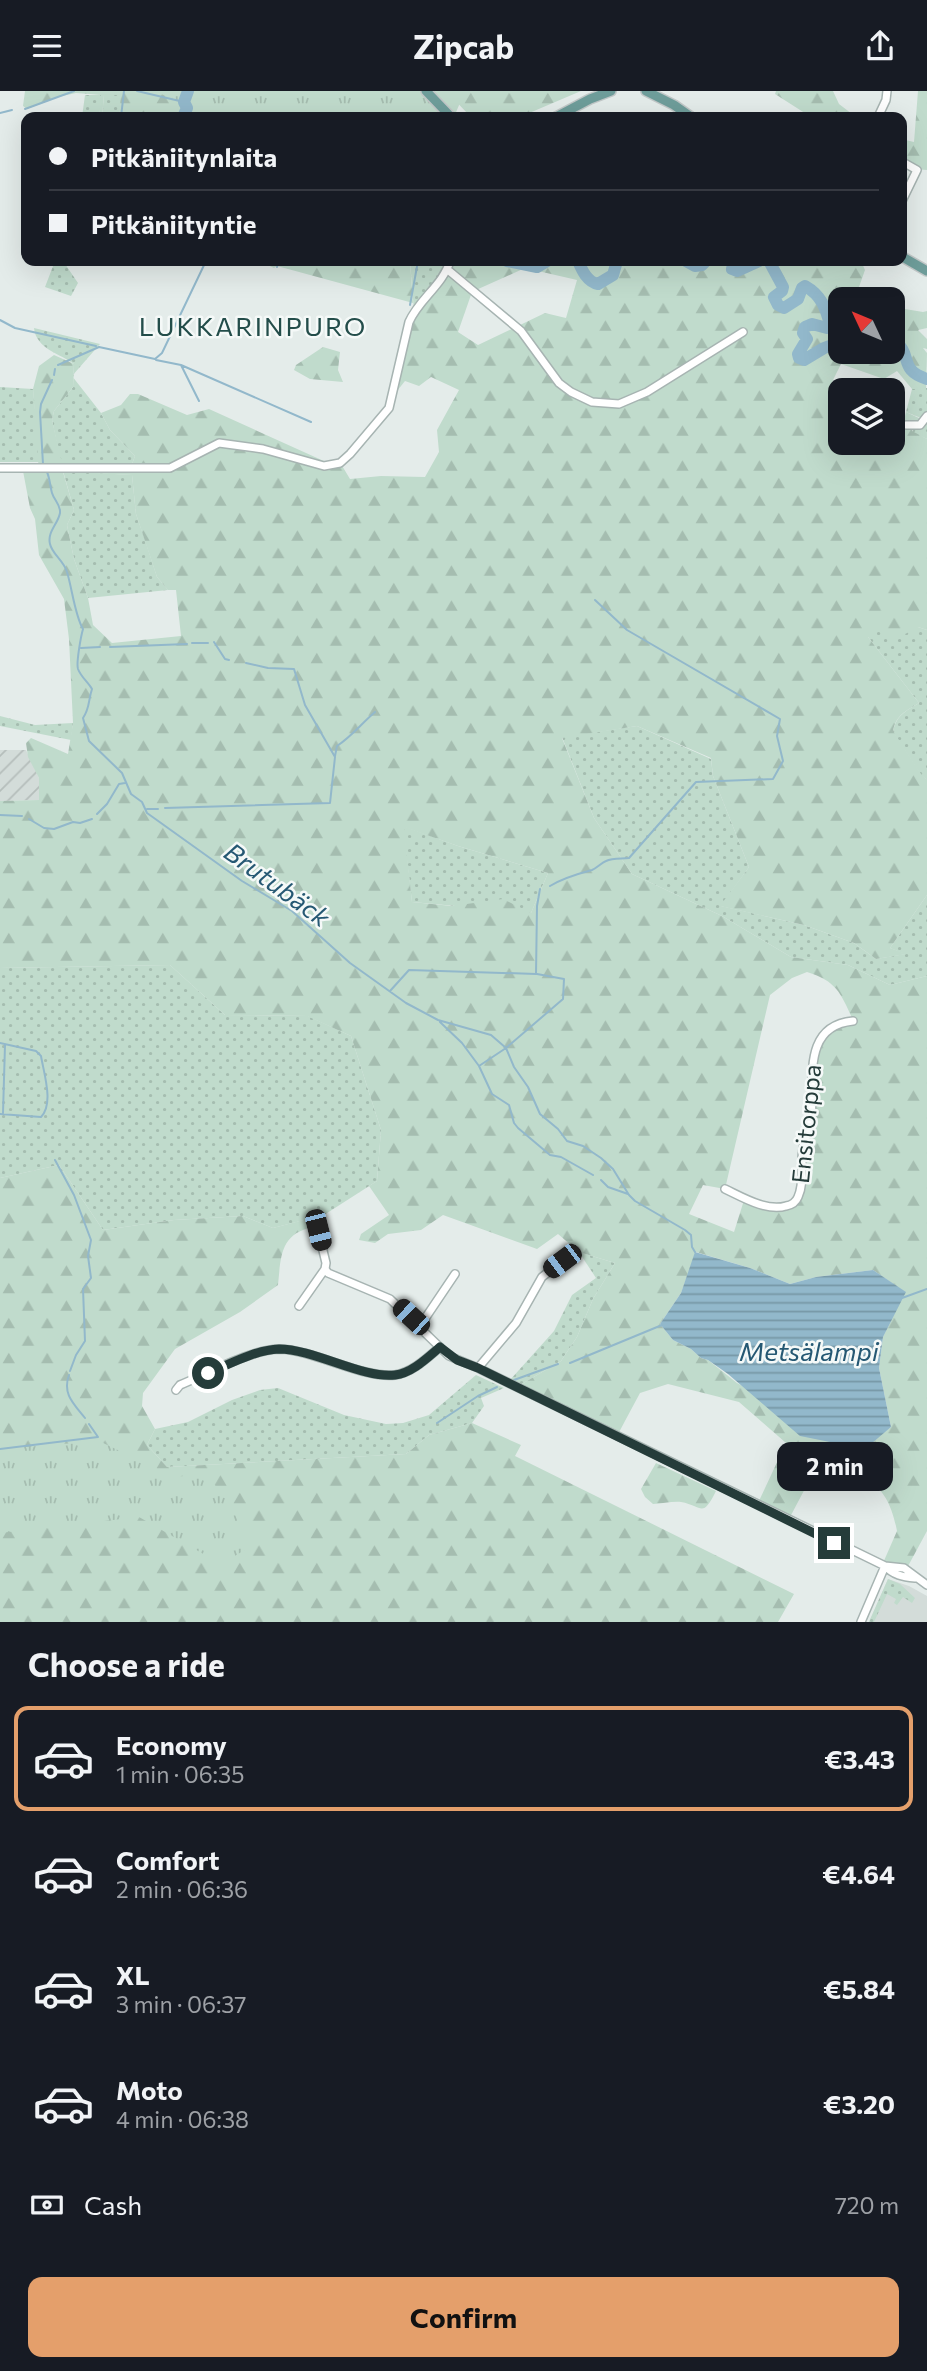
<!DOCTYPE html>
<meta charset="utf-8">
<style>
body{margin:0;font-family:Commissioner,sans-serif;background:#20242c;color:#f1f3f6;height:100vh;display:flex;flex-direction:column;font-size:26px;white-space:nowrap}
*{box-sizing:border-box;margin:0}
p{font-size:23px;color:#9ea1a6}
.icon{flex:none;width:38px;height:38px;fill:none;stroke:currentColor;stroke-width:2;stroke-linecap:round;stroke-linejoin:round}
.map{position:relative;height:1531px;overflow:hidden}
.panel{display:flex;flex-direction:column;background:#171b24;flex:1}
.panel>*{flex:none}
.hud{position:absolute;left:21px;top:21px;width:886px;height:154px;border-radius:14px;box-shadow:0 7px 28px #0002;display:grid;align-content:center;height:154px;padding:0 28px;background:#171b24}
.needle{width:46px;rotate:314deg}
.buttons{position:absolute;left:828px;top:196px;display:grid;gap:14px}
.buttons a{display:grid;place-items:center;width:77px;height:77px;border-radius:14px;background:#171b24;box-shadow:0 7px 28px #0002;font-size:35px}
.end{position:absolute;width:32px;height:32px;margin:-16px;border:9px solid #253c3a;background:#fff;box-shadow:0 0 0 4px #fff}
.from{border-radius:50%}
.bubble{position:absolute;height:49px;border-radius:14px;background:#171b24;box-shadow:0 7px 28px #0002;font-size:23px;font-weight:700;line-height:49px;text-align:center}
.car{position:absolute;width:21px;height:42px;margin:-21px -10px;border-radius:9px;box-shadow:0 0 5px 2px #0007;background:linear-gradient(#222 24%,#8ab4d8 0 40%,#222 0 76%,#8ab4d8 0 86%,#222 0)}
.hud b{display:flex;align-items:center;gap:24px;height:66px;font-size:26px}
.hud b+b{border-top:2px solid #363941}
.hud i{width:18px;height:18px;background:#f1f3f6}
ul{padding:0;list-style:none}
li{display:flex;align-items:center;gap:21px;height:105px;margin:0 14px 10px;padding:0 14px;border:4px solid transparent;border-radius:14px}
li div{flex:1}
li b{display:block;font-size:26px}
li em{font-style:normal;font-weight:700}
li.current{border-color:#e49f6b}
li>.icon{width:63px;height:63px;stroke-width:1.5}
h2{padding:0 28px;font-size:32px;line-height:84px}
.pay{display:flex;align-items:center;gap:18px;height:77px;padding:0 28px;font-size:26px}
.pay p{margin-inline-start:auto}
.cta{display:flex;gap:14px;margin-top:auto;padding:14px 28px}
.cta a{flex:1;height:80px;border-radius:14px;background:#e49f6b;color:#111;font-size:28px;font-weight:700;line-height:80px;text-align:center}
header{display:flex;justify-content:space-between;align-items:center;height:91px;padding:0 28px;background:#171b24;font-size:32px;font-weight:700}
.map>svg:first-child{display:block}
.built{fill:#d3dcd9}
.industrial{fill:url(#industrial-furrows)}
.grass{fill:url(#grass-dots)}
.forest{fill:url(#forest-firs);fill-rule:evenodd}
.park{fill:url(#park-tufts)}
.water{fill:url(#water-rules)}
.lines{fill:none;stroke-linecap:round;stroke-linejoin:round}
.stream{stroke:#92b8cb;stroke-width:2}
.river{stroke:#92b8cb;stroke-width:12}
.minor-casing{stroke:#a7b4b2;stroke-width:10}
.major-casing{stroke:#c2c8c8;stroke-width:12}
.minor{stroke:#fff;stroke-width:7}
.major{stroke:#6e9d9a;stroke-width:9}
.route{stroke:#253c3a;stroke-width:9}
.labels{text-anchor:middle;stroke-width:5;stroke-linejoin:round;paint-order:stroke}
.street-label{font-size:24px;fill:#253c3a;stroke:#f5f9f8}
.neighbourhood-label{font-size:26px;letter-spacing:2px;fill:#234d4a;stroke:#f5f9f8}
.water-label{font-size:26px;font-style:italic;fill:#255873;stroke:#f5f9f8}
</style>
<header><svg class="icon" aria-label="menu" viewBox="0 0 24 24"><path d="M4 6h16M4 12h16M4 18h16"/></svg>Zipcab<svg class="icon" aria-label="share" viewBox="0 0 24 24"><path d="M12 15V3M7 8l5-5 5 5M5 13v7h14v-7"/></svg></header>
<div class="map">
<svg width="927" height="1531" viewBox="0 0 927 1531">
<defs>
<pattern id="industrial-furrows" width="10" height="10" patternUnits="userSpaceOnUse" patternTransform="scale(1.75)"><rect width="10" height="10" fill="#d3dcd9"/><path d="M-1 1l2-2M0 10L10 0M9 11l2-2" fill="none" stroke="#b5bebb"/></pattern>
<pattern id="grass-dots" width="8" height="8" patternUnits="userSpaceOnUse" patternTransform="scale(1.75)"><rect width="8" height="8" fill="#c0dbcc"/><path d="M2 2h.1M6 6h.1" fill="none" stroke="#a5bdb0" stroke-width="1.8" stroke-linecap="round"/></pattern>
<pattern id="forest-firs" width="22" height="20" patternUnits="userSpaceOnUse" patternTransform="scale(1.75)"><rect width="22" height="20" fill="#c0dbcc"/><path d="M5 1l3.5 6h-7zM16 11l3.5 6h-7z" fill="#a5bdb0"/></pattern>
<pattern id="park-tufts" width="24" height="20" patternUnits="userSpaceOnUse" patternTransform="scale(1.75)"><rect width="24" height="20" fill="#c0dbcc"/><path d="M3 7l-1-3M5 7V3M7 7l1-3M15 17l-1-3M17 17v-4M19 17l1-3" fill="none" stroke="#a5bdb0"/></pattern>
<pattern id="water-rules" width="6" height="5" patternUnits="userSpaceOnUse" patternTransform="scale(1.75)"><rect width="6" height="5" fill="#92b8cb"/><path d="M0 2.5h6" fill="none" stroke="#7797a6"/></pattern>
</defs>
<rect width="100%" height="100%" fill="#e4ecea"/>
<path class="built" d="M888,1488l21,7 18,10v26h-58z"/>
<path class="industrial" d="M0,659h26l13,28v22l-39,1z"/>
<path class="grass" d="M85,4h17l-3,22h-17z
M104,4h18l-3,22h-17z
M55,170h8l15,22 -7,13 -26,-9z
M410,170c38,0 39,4 66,29l-62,21z
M34,237l66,16 -28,32 29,37 9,17 25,26 -3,8 -71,-1 -9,-43 2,-9 19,-24 1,-23c-13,-10 -38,-15 -40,-36z
M0,296l33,2 7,73h-40z
M927,297v51l-15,-7 9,-14 -15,-6 6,-23z
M63,380l69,4 4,39 10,29 11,34 11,13 -80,8 -14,-39 -7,-34 7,-15z
M918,536l9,3v150l-6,-5 -28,-43c3,-17 13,-21 26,-29l-51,-66v-8z
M0,625l35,9 38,-2 -2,17 -71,-14z
M637,635l74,33 2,17 36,91 -28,39 83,19 50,18 22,16 29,-5 -15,-6 37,-53v81l-37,9 -42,-20 -57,-8 -69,-41 -90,-42 -38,-56 -32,-81z
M403,735l55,20 90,27 -17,40 -119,-11z
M170,874l55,50 83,1 43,20 30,94 -4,51 -53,34 -51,13 -30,-12 -69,4 -71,10 -44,-65 -59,13v-210z
M579,1161l36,11 -22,36 -16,38 -16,24 -41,24 -10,-5 44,-49 18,-36 24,-17z
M476,1284l28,13 -23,10 3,8 -12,17 -43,12 -23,19 -239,13 -20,-22 8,-16 33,-7 44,-22 28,-10 18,-2 66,27 42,9 17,-1 26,-8z
M888,1488l12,5 15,14 -3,5 -9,-6 -6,8 -3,-2 2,-4 -9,-5 -13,28h-5z"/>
<path class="forest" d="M25,0h206l60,26h-172l2,-22h-17l-2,22h-3l2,-22 -25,-2 -18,4 -31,12 -4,-3z
M446,0h135l-61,26h-44l-8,-3z
M776,0h57l6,13 17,13h-45l-36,-23z
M918,0h9v79l-14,-1 -12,-5v-25l13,3z
M259,170h151l3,42 -136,-37 -3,2z
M437,170h424l4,9 -6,17 7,12h-26v53h52l1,-45 30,5 4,-1v17l-9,2 9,9v10l-4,-1 4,5 -1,36h-14l-15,-18 -13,8 -43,-15 -12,24 6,14 5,4v37h52l1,-17 9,2 4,-16 15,7 -9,12 15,8v191l-9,-3 -22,12 -12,-10h-15l-1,8 51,66c-13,8 -23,12 -26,28l28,43 6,6v115l-37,53 17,6 -31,5 -22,-16 -50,-18 -84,-19 29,-39 -36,-91 -2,-18 -74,-32 -75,12 32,80 38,56 90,42 69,41 57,8 42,20 37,-9v555l-20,37 -24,-5 14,-32c-10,-53 -33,-54 -79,-67l-29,55 -31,-16 28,-60 -47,-41 -71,-18 -28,9 -22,41 -98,-49 41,-24 16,-24 16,-38 22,-36 -36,-11 -21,-18 -21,15 -94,-34 -22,15 -33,4 -13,9 -16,-3 2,-6 28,-19 -20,-29 8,-5 4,-51 -30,-94 -44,-20 -82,-1 -55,-50 -170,3v-167l39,-1v-22l-11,-21 -2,-14 5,-5 37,16 5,-31 -4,-84 -5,-40 -25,-44 -4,-36 -5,-11 -7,-37 16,2 -6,-84 6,-23 15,-11 20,9 -1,23 -19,24 -2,9 10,43 70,1 3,-8 -25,-26 -9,-17 20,-8 9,-11h8l49,21 22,-6 117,53 15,2 9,15 31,-3 44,1 14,-25 -2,-22 22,-40 -28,-13 -12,9 -14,-5 -8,10 15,-68 12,-23 16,-19 18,1 14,10 -14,40 20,13 67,-32 21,5 11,-38 -52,-12 -49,22 -25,-20 -2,-5zM63,381l69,3 4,39 21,63 11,13h8l5,46 -69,7 -19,-18 -5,-27 -14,-39 -7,-34 7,-15zM404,736l54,19 90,27 -17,40 -28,-14 -51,7 -40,-4zM807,881c30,9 34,22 46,48l-31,17 -12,38v51l-15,76 -21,5 -29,-10 -11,35 -45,-18 14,-29 22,4 45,-194 22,-17zM696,1161l54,16 40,16 26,-7 57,-7 32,22 -22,45 -4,31 12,59 -31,23 -17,-7 -106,-60 -29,-23 -7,-2 -10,-9 -18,-9 -13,-16 21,-31z
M323,256l17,5 -2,18 5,12 -33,-3 -16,-9 2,-5z
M59,1074l44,65 71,-10 69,-4 30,12 38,-10 2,9c-33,7 -32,29 -35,58l-38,27 -65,37 -32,44 -1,13 13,23 -8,16 20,22 239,-13 23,-19 43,-12 49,22 -6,11 279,138 -16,28h-778v-444z
M656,1372l60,28c-14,28 -13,15 -35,11 -8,-1 -19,2 -28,2l-8,-7 -4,-8z"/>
<path class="park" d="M145,0h39l-3,8 5,2 5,-10h274l-11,26h-268c-2,-21 -23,-22 -41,-26z
M99,1350l75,36 32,-3 23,29 22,43 -21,13 -11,4 -80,-46 -139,16v-84z"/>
<path class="water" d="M695,1161l55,16 40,16 26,-7 57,-7 33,22 -23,45 -4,31 12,59 -26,22 -65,-13 -72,-62 -20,-14 -7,-2 -10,-9 -18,-9 -13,-16 21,-31z"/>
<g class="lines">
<path class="stream" d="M137,0l47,11
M25,18l49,-18
M0,22l12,-3
M121,26l3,-26
M277,176l2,-6
M410,214l8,-44
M0,229l15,8 81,18
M156,269l25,5 18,36
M58,274l41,-18 56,12 7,-6 44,-92
M181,274l130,57
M54,284l1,-6
M43,373l-3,-52 1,-8 11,-24
M47,381c3,7 3,14 5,21 2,7 9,12 8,20 -2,11 -13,19 -10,31 2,10 14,17 17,28 5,16 8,44 16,57 -2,7 -7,34 -5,40 3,8 10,13 14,20 -4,12 -2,19 -9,29l6,23 33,32 9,21 11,8 5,11 95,68 50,30 58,52 56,40 32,17 53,15 15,13 8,19 14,20 12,27 18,15 9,12 16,5 18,12 12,11 16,26 6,6 50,29 6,5 1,12 3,5
M214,551l11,17 4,1
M192,552h16
M110,556l77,-3
M81,557l19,-1
M335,665l2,-10c15,-10 24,-22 38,-34
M165,717l165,-5 5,-46 -30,-52 -11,-36 -26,-1 -22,-5
M147,718h11
M97,723l10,-10 12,-20 6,-1
M0,724l22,1
M29,728l15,9 10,1 19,-7 7,1 12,-4
M550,795c13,-8 27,-12 42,-16 5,-2 9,-7 14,-9 7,-3 16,-2 23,-3l67,-76 77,-3 10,-18 -6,-25 3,-17 -153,-89 -32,-30
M390,900l19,-21 127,4 1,-68 3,-17
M440,931l22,21 17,23 13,28 17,11 5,18 4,5 32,27 11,2 32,18
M0,952l36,8 5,5c3,18 13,48 0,61l-41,-3
M479,975l27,-18 57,-49 1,-20 -27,-5
M3,1022l2,-68
M55,1069l19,35 17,45 -3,16 3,22 -8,11 2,52 -9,14 -6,16
M601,1089l7,7 20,7
M902,1207l25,-9
M570,1272l92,-38
M69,1284c-7,19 5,29 16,43
M514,1289l44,-16
M437,1332l41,-27 19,-9
M0,1358l98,-12 -9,-13"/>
<path class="river" d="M183,26l4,-9 -3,-6 4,-11
M507,170l30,6 10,-6
M578,170c4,9 9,21 20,23l15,-9 4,-14
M686,170l9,5 7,-1 4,-4
M734,170l-2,8 5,2 22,-10
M769,170l14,26 -1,4 -8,6 4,8 6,3 14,-9 4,-11 3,-2c16,9 21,22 25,39l-3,3 -15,-4 -7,3 -2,6 4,6 -9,15 1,4 5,2 20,-12 16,-6
M892,249c23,13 4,29 35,39"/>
<defs>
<path id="minor" d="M878,26l8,-17 1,-9
M901,70l16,9 -16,33
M448,179l73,61 38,52 12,9 21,10 27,2 28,-12 96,-60
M906,334h14l7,-9
M0,377h170l49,-25 44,6 61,17 16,-3 10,-9 39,-46 20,-86c10,-23 34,-37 41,-61
M725,1098c17,8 42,23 61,17 6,-1 10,-4 12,-9 7,-15 2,-33 5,-48 2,-11 7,-21 8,-32 4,-35 -10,-91 42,-96
M318,1139l8,33 -1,6
M325,1178l3,4 62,26 59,57 29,12 407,198c8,9 18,11 30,12
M299,1215l26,-37
M420,1235l35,-52
M478,1277l38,-45 26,-46 34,-26
M176,1299l4,-5c27,-11 72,-36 100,-36 34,1 84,30 115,26 18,-3 32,-17 45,-28
M885,1475l19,2 23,17
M861,1531l24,-56"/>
<path id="major" d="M426,0l25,26
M646,0l28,14 17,12
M556,26l34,-18 21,-8
M901,165l26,15"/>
</defs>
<use href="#minor" class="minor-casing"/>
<use href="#major" class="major-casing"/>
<use href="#minor" class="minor"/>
<use href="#major" class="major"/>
</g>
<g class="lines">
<path class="route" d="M208,1282c22,-9 47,-23 71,-24 35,0 84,30 116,26 17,-2 32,-17 45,-28l17,13 21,8 356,175"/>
</g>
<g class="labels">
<g class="street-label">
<text transform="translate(807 1033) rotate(-84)" y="8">Ensitorppa</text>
</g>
<g class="neighbourhood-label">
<text x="253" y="245">LUKKARINPURO</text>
</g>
<g class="water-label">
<text transform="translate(277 794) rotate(36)" y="9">Brutubäck</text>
<text x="809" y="1270">Metsälampi</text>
</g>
</g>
</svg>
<div class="buttons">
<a><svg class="needle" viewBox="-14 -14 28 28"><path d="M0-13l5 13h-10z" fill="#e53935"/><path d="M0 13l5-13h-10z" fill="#9ea1a6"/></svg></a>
<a><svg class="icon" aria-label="layers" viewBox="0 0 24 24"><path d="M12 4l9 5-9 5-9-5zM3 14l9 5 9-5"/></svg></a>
</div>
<i class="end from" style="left:208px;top:1282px"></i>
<i class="end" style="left:834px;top:1452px"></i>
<div class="bubble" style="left:777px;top:1351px;width:116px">2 min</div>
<i class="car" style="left:318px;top:1139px;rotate:166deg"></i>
<i class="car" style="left:562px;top:1170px;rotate:233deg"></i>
<i class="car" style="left:411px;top:1226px;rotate:313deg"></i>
<div class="hud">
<b><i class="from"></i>Pitkäniitynlaita</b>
<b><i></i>Pitkäniityntie</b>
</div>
</div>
<section class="panel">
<h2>Choose a ride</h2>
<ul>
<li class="current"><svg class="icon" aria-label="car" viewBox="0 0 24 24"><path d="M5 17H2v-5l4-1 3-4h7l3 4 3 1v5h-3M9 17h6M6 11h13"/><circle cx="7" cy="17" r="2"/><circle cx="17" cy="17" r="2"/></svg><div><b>Economy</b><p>1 min · 06:35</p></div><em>€3.43</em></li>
<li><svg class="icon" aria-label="car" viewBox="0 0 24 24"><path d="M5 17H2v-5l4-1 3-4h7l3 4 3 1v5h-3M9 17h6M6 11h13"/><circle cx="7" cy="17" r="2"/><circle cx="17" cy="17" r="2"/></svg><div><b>Comfort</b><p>2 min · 06:36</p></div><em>€4.64</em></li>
<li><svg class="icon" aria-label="car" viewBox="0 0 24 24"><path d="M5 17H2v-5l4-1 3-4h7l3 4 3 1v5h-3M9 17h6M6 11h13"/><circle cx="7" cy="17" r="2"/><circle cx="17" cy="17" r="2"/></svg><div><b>XL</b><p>3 min · 06:37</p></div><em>€5.84</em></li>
<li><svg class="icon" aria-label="car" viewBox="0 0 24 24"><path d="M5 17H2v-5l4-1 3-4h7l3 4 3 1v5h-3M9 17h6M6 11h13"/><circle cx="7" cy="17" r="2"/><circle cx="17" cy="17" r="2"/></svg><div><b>Moto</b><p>4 min · 06:38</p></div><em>€3.20</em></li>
</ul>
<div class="pay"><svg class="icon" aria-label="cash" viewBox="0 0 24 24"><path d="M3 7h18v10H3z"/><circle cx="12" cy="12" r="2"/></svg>Cash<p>720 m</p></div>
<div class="cta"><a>Confirm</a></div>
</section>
